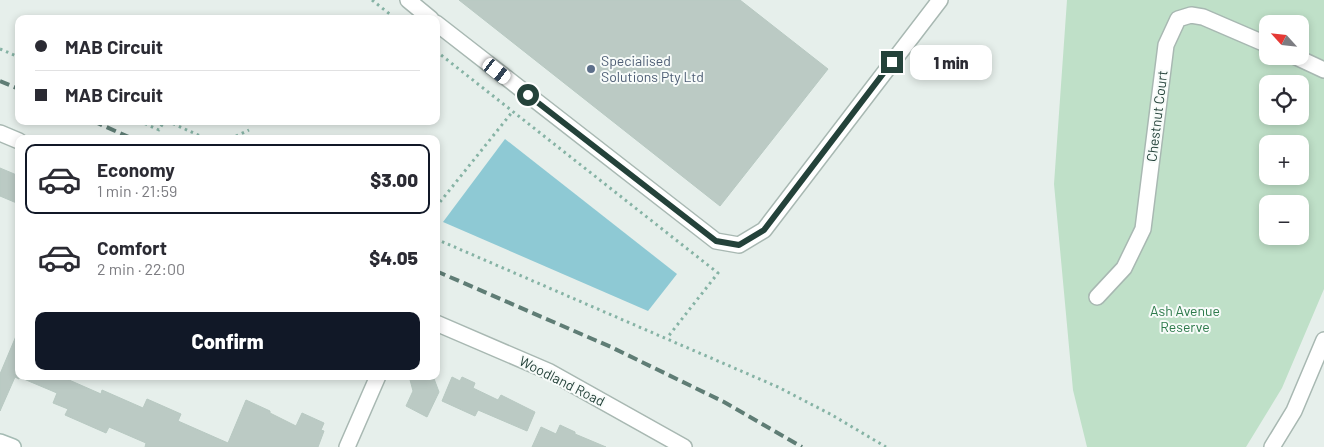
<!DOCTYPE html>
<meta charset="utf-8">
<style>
body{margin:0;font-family:Barlow,sans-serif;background:#f2f2f3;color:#2b2b33;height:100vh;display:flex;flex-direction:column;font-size:19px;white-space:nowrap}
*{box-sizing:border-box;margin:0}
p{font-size:16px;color:#7c7c81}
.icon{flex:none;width:28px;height:28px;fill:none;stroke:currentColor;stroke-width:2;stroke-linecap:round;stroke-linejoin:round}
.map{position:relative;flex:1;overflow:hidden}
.drawer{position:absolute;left:15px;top:135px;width:425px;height:245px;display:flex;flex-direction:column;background:#fff;border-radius:10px;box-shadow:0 2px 8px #0003}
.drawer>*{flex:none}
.banner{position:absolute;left:15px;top:15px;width:425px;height:110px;border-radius:10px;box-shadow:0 2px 8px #0003;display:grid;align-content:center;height:110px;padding:0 20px;background:#fff}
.needle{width:32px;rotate:297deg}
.fabs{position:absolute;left:1259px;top:15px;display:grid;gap:10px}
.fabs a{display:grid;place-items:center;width:50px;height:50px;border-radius:10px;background:#fff;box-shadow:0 2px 8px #0003;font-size:25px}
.end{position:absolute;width:22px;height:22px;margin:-11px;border:6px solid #24423a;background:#fff;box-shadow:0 0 0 2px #fff}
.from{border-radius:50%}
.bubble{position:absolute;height:35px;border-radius:10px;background:#fff;box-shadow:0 2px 8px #0003;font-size:16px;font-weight:800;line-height:35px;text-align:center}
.car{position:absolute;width:15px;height:30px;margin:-15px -8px;border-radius:6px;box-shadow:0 0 4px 1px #0007;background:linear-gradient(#fff 24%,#345 0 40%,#fff 0 76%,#345 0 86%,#fff 0)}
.banner b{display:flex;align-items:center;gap:18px;height:48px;font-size:19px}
.banner b+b{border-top:1px solid #e1e1e2}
.banner i{width:12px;height:12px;background:#2b2b33}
ul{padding:9px 0 0;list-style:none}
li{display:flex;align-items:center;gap:15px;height:70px;margin:0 10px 8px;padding:0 10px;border:2px solid transparent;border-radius:10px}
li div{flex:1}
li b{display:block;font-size:19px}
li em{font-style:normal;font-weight:800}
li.selected{border-color:#111827}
li>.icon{width:45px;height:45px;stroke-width:1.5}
.button{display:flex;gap:10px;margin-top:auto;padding:10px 20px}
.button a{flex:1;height:58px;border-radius:10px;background:#111827;color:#fff;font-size:20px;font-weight:800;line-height:58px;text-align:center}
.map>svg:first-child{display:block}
.green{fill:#bfe0c8;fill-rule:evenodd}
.water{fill:#8ec9d4}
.building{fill:#bbcac4;stroke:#b8c9c2}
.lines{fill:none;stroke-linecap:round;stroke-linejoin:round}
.street-casing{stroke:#a8b8b2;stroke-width:18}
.secondary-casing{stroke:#a4bbb3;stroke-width:18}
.path{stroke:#86b3a5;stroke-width:3;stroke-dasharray:2.5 4;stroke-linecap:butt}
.street{stroke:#fff;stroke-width:15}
.secondary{stroke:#fff;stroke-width:15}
.rail{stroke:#5f7d75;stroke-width:4;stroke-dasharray:10 5;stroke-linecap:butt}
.route{stroke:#24423a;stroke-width:6}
.service-dot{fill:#5c6f8a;stroke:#f7fbf9;stroke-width:2}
.labels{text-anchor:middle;stroke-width:4;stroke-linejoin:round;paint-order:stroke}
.service-label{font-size:14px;fill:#4e5e75;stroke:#f7fbf9;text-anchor:start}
.street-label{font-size:14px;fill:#24423a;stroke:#f7fbf9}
.park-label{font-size:14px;fill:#2d7a4b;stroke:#f7fbf9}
</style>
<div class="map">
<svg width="1324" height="447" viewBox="0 0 1324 447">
<rect width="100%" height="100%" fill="#e6efeb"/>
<path class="green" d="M1067,0h257v289l-42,99 -36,59h-159l-14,-57 -19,-206zM1268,24h32v32h-32zM1268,84h32v32h-32zM1268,144h32v32h-32zM1268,204h32v32h-32z"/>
<path class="water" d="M505,139l172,135 -29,37 -205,-89z"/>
<path class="building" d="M459,0h281l88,69 -108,137z
M0,168l19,8v28l-19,-8z
M19,329v47h41l41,18 1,-4 41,18 4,-9 34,15 -3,7 50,22 18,-43 24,11v2l26,13 6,-13 22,10 -3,7 3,1 -6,16h-173l1,-4 -37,-16 -3,6 -41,-18 3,-6 -15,-6 4,-10 -38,-16v2l-4,-2 -15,34v-37z
M409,376h24l6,16 -12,25 -21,-11 7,-15z
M452,377l8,4 2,-4 13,6 -2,5 25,12 3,-5 34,17 -8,19 -49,-21 -3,6 -33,-15z
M560,425l15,7v2l31,13h-74l9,-20 15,7z"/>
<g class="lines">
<defs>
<path id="street" d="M408,0l23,19
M436,23l280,218 23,4 25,-15 176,-230
M1294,56l30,14
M0,133l19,8
M1097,297l27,-29 19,-39 23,-184 12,-26 13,-4 12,2 65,28
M436,323l114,49 134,75
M347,447l31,-71
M1272,447l22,-36 30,-71"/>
<path id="secondary" d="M0,442l13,5"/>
</defs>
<use href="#street" class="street-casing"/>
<use href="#secondary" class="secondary-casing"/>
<path class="path" d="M372,0l24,19
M0,49l19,8
M436,51l282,222 -51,65
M139,121l20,9 5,-9
M167,121l40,18
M230,139l19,-9
M436,207l77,-96
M436,239l342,148 54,28 54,32"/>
<use href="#street" class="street"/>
<use href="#secondary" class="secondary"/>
<path class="rail" d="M0,81l19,8
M93,121l40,18
M436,271l175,76 113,55 78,45"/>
</g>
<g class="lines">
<path class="route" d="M528,95l188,146 23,4 25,-15 128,-168"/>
</g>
<circle class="service-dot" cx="591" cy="69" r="5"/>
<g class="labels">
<g class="service-label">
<text x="601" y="66">Specialised<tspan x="601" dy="16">Solutions Pty Ltd</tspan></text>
</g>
<g class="street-label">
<text transform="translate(1157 116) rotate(-83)" y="5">Chestnut Court</text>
<text transform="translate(562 381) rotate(27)" y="5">Woodland Road</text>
</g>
<g class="park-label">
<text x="1185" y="316">Ash Avenue<tspan x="1185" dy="16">Reserve</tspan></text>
</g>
</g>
</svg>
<div class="fabs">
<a><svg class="needle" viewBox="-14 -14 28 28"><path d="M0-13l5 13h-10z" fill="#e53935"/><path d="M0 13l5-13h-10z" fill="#7c7c81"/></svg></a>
<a><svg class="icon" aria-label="locate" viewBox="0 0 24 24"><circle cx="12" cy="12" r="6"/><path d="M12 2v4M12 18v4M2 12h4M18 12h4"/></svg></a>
<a>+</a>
<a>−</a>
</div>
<i class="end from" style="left:528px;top:95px"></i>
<i class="end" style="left:892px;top:62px"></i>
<div class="bubble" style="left:910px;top:45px;width:82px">1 min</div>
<i class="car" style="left:497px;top:71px;rotate:128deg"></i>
<div class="banner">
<b><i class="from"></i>MAB Circuit</b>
<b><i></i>MAB Circuit</b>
</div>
<section class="drawer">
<ul>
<li class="selected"><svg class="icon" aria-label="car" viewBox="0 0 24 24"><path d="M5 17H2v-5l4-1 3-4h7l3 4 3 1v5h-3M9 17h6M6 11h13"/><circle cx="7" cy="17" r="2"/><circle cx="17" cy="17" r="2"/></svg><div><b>Economy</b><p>1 min · 21:59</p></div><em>$3.00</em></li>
<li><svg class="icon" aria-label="car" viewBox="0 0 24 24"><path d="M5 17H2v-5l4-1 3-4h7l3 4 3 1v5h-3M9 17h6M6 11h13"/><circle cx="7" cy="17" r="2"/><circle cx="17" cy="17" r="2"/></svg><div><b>Comfort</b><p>2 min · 22:00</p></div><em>$4.05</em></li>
</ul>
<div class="button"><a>Confirm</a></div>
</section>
</div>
